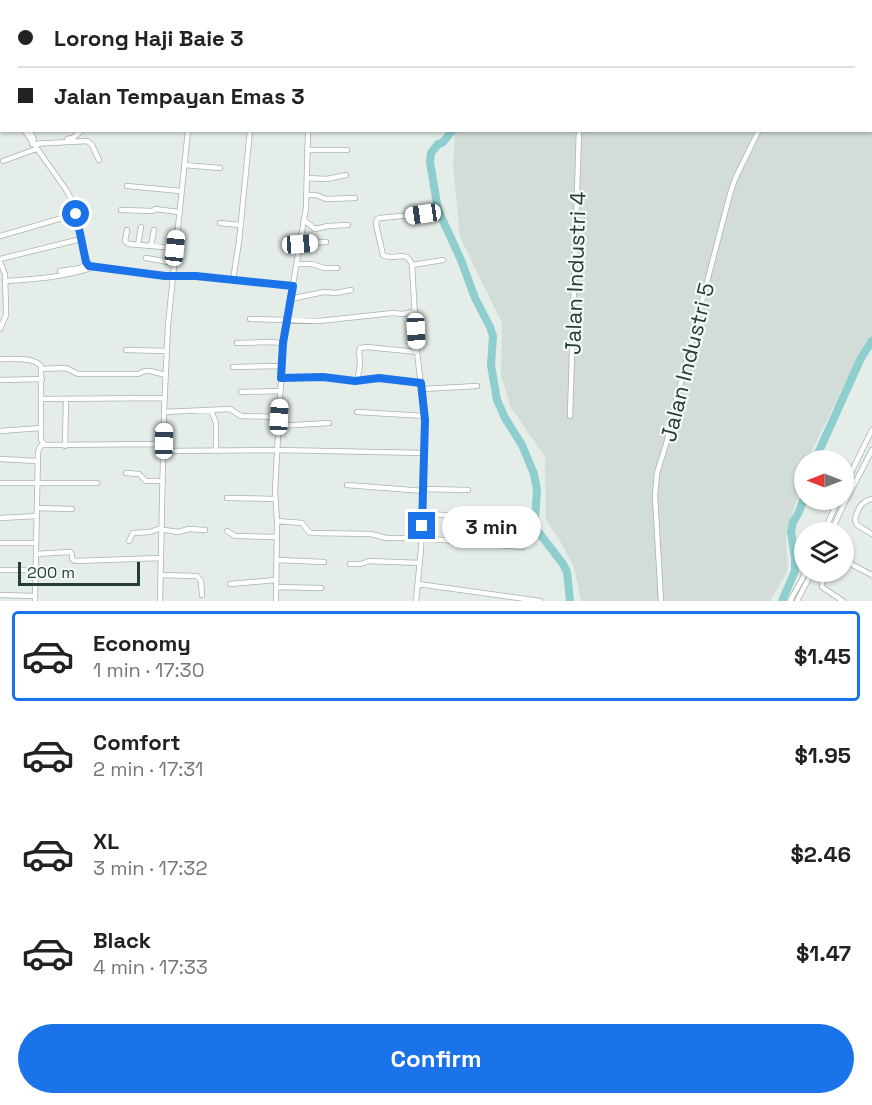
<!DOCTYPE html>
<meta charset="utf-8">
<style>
body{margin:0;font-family:"Space Grotesk",sans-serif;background:#f2f2f2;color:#222;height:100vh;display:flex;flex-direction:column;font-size:22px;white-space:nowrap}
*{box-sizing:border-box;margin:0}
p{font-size:20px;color:#767676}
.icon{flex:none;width:33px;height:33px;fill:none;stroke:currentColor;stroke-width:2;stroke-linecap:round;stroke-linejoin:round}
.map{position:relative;height:601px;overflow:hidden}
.sheet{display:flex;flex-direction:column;background:#fff;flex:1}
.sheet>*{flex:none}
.top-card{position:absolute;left:0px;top:0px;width:873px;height:132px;box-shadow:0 2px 4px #0004;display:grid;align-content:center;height:132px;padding:0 18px;background:#fff}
.needle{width:39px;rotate:270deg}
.tools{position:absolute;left:794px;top:450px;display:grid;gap:12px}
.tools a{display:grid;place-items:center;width:60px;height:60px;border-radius:50%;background:#fff;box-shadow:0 2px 4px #0004;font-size:30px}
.scale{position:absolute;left:18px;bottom:15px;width:122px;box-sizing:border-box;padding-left:6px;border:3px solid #243e33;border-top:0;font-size:16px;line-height:21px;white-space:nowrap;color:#243e33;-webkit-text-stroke:4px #f5f9f6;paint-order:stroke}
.end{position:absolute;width:27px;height:27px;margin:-14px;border:8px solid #1a73e8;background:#fff;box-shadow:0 0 0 3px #fff}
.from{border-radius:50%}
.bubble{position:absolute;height:42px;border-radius:21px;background:#fff;box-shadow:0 2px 4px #0004;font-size:20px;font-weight:700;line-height:42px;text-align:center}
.car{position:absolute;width:18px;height:36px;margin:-18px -9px;border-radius:8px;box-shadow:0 0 4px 2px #0007;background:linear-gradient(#fff 24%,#345 0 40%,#fff 0 76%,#345 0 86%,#fff 0)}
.top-card b{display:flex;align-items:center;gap:21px;height:57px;font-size:22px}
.top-card b+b{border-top:2px solid #e0e0e0}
.top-card i{width:15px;height:15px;background:#222}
ul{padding:10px 0 0;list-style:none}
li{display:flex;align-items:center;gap:18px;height:90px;margin:0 12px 9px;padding:0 6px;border:3px solid transparent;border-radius:6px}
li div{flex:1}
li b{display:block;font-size:22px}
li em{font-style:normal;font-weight:700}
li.selected{border-color:#1a73e8}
li>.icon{width:54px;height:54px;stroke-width:1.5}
.action{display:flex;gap:12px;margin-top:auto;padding:12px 18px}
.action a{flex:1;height:69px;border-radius:36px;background:#1a73e8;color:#fff;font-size:24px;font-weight:700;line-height:69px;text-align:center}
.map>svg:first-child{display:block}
.built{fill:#d2ddd7}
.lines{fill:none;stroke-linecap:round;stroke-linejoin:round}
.river{stroke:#8fcecf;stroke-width:8}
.minor-casing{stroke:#a7b5ae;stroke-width:6}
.minor{stroke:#fff;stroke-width:4.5}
.route{stroke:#1a73e8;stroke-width:8}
.labels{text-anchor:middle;stroke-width:4.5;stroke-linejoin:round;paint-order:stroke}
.street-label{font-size:22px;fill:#243e33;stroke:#f5f9f6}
</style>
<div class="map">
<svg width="872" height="601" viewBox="0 0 872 601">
<rect width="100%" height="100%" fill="#e4ede8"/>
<path class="built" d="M207,0h665v337l-7,7 -53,106 -3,10h-5v15l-18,61 2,34 -18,31h-189l-7,-34 -15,-28 -13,-19 -1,-63 -35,-51 -9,-31 1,-52 -42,-86 -7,-72 2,-32 2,-3h415v-128h-664z"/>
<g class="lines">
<path class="river" d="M480,2v-2
M453,130l-11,13 -4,1 -7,9 -1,9 8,48 23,50 14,38 15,29 3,9 -2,29 6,35 8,18 17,27 12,29 3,16 -2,29 1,10 27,35 4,8 3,29
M815,460l46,-102 11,-17
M782,601l13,-30v-13l-4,-26 2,-10 5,-8 5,-13 1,-8"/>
<defs>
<path id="minor" d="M75,0l1,2
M153,0l2,2
M205,0l1,2
M251,0v2
M123,2l4,-2
M198,2v-2
M389,2v-2
M583,2v-2
M791,2v-2
M0,86l2,3
M24,130l43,61 6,12 13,59 3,4 76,10h31l97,10
M29,130l5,9
M67,139l6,-1 9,-8
M32,144l55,-3 5,4 7,15
M307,150h40
M3,161l33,-12
M184,165l36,3
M307,178l20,1 19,-4
M127,186l54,5
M307,195h9l10,4 29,-1
M121,210l32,1 2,-2 24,3
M304,220l11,9 13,-3 20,-1
M220,223l20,2
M127,230l-2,11 3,3 47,4
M0,236l76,-22
M300,244l26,-2
M138,245l3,-18
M151,246l3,-16
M146,258l28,5
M0,259l81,-20
M0,262l5,12 1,36v5l-6,14
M297,264h15l12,4h13
M412,265l31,-5
M60,271l20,-3 7,-4
M233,280l6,-38 11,-112
M5,281c30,-2 62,-4 89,-14
M290,299l34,-7 12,1 15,-3
M250,319l69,2 74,-8 10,1 12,-3
M237,343l32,-1 14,1
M126,350l41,1
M0,359c12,1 32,-3 41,7v74l4,5 118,-1
M233,367l48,-1
M41,369l25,-1 12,6h60l7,-3h5l16,4
M281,378l42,-1 32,4 24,-3 42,5
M0,380l42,-1
M357,380c2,-6 3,-12 3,-18 0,-6 -2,-8 0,-14l7,-1 50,5
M422,389l55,-3
M241,392l39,-1
M41,399l124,-1
M211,410l5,13v27
M164,412l66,-3 11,7 38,1
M357,412l68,4
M570,416l9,-286
M278,426l51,-3
M0,431l41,-3
M65,446l1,-47
M163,451l114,-1 148,3
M0,459l37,2
M126,473l13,1 7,7h17
M0,483h97
M347,485l77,6
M424,489l44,1
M843,489l29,-59
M227,498l48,1
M872,499c-11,2 -15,11 -17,21l2,5 15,9
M37,508l35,1
M422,513l83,8
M0,518l37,-2
M277,521l25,2 7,9 3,1 59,1 15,4h35l101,9
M227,531l8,5 42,1
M824,532l14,-32
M831,532l12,-26 29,-56
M129,541l4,-8 17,-1 8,-3 20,3 11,-3 16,1
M0,543h36
M36,554l34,-2 2,2v5l3,2 86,-3
M277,560l47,2
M843,560l29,15
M350,564h11l8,-3 51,2
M0,570h36
M826,572l-4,8v7l21,14
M161,575l36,1 4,5 1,14
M230,584l46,-4
M418,584l122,17
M276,587l45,1
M0,595l35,1
M35,601l3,-149 2,-5 3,-3
M160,601l4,-189 4,-87 20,-195
M276,601l1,-80 -2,-30 8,-148 23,-135 2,-78
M416,601l5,-52 4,-129 -8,-68 -5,-87c-6,-17 -17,-3 -29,-10l-7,-31 1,-5 3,-1 43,-4 3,-3
M661,601l-6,-105 2,-23 10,-32 5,-25 58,-222 5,-15 24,-49
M790,601l16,-29
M797,601l15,-29"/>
</defs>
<use href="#minor" class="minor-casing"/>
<use href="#minor" class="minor"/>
</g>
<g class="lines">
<path class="route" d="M76,214l10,48 3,4 76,10h31l97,10 -10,57 -2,35 42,-1 32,4 24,-3 42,5 4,37 -3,106"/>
</g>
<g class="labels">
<g class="street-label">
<text transform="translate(575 273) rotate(-88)" y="8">Jalan Industri 4</text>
<text transform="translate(687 362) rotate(-76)" y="8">Jalan Industri 5</text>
</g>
</g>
</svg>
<div class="tools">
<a><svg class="needle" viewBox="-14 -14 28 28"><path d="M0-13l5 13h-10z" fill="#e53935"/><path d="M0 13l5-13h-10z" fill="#767676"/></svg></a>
<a><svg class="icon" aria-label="layers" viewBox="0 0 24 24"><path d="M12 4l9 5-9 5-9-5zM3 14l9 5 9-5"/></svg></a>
</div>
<div class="scale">200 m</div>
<i class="end from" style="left:76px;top:214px"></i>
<i class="end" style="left:422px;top:526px"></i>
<div class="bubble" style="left:442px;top:506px;width:99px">3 min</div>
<i class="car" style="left:423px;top:214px;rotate:262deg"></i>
<i class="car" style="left:300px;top:244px;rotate:86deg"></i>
<i class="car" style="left:175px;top:248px;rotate:6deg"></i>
<i class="car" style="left:416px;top:331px;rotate:177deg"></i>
<i class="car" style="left:279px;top:417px;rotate:3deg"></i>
<i class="car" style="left:164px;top:441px;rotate:1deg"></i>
<div class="top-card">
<b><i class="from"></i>Lorong Haji Baie 3</b>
<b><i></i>Jalan Tempayan Emas 3</b>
</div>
</div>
<section class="sheet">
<ul>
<li class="selected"><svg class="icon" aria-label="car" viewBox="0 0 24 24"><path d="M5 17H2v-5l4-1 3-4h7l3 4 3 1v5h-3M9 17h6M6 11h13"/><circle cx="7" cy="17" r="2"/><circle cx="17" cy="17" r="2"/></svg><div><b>Economy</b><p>1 min · 17:30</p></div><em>$1.45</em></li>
<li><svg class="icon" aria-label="car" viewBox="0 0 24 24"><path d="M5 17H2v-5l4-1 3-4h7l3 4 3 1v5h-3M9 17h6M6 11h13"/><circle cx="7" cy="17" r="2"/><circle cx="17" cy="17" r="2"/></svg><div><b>Comfort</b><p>2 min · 17:31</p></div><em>$1.95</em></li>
<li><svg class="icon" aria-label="car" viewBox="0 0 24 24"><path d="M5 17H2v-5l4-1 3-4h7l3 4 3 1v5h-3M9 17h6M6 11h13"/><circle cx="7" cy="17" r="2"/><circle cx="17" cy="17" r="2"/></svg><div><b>XL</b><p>3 min · 17:32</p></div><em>$2.46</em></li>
<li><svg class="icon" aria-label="car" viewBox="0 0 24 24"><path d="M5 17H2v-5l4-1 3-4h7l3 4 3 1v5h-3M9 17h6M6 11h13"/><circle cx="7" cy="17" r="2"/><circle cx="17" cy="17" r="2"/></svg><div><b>Black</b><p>4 min · 17:33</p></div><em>$1.47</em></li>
</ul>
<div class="action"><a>Confirm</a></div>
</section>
